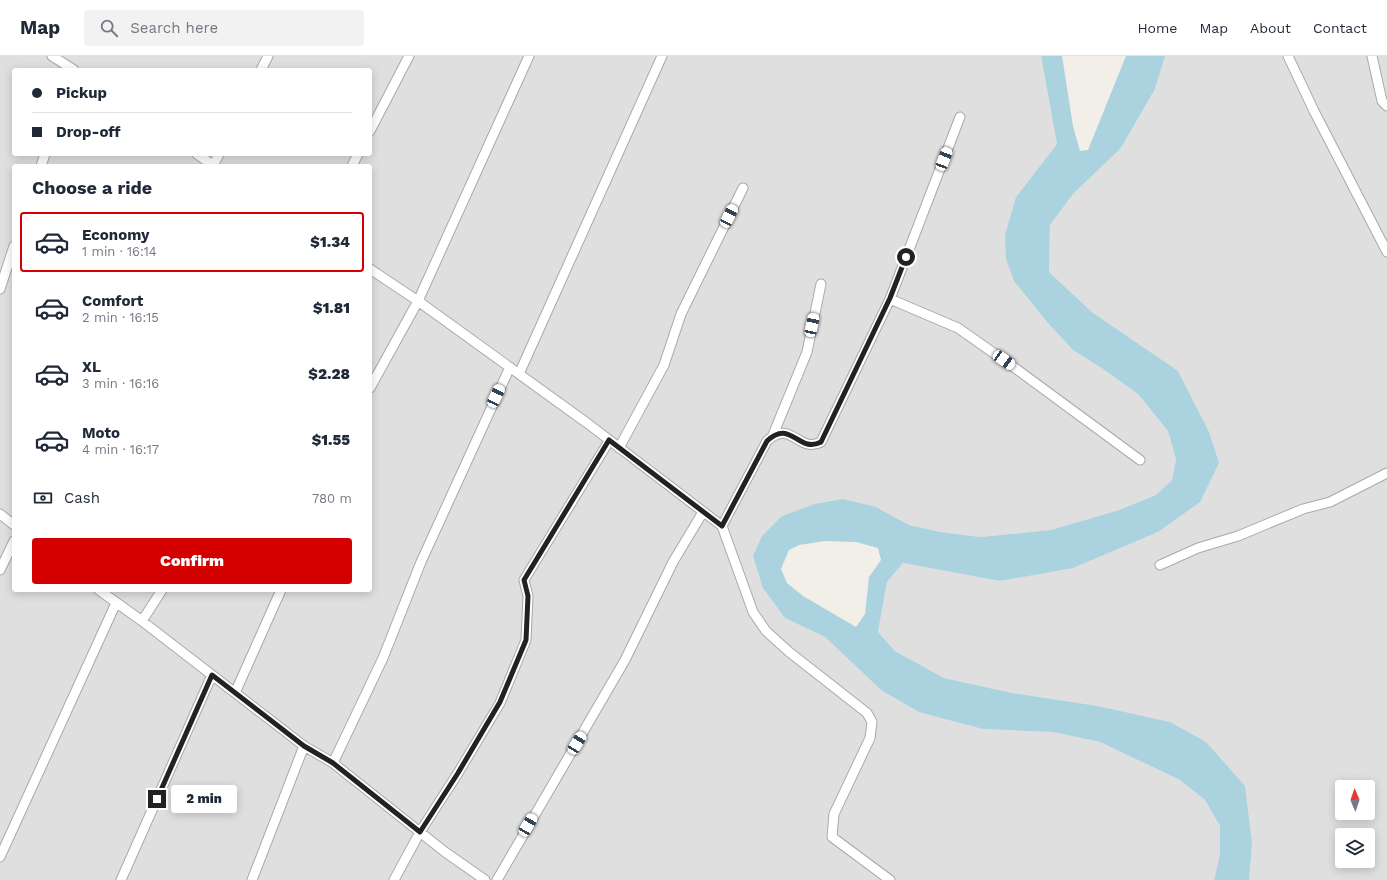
<!DOCTYPE html>
<meta charset="utf-8">
<style>
body{margin:0;font-family:"Work Sans",sans-serif;background:#f2f2f3;color:#1f2937;height:100vh;display:flex;flex-direction:column;font-size:15px;white-space:nowrap}
*{box-sizing:border-box;margin:0}
p{font-size:13px;color:#747a83}
.icon{flex:none;width:22px;height:22px;fill:none;stroke:currentColor;stroke-width:2;stroke-linecap:round;stroke-linejoin:round}
.map{position:relative;flex:1;overflow:hidden}
.side{position:absolute;left:12px;top:108px;width:360px;height:428px;display:flex;flex-direction:column;background:#fff;border-radius:4px;box-shadow:0 2px 10px #0003}
.side>*{flex:none}
.banner{position:absolute;left:12px;top:12px;width:360px;height:88px;border-radius:4px;box-shadow:0 2px 10px #0003;display:grid;align-content:center;height:88px;padding:0 20px;background:#fff}
.needle{width:26px;rotate:358deg}
.tools{position:absolute;left:1335px;top:724px;display:grid;gap:8px}
.tools a{display:grid;place-items:center;width:40px;height:40px;border-radius:4px;background:#fff;box-shadow:0 2px 10px #0003;font-size:20px}
.end{position:absolute;width:18px;height:18px;margin:-9px;border:5px solid #222;background:#fff;box-shadow:0 0 0 2px #fff}
.from{border-radius:50%}
.bubble{position:absolute;height:28px;border-radius:4px;background:#fff;box-shadow:0 2px 10px #0003;font-size:13px;font-weight:800;line-height:28px;text-align:center}
.car{position:absolute;width:12px;height:24px;margin:-12px -6px;border-radius:5px;box-shadow:0 0 3px 1px #0007;background:linear-gradient(#fff 24%,#345 0 40%,#fff 0 76%,#345 0 86%,#fff 0)}
.banner b{display:flex;align-items:center;gap:14px;height:38px;font-size:15px}
.banner b+b{border-top:1px solid #e0e1e3}
.banner i{width:10px;height:10px;background:#1f2937}
ul{padding:0;list-style:none}
li{display:flex;align-items:center;gap:12px;height:60px;margin:0 8px 6px;padding:0 12px;border:2px solid transparent;border-radius:4px}
li div{flex:1}
li b{display:block;font-size:15px}
li em{font-style:normal;font-weight:800}
li.current{border-color:#d40000}
li>.icon{width:36px;height:36px;stroke-width:1.5}
h2{padding:0 20px;font-size:18px;line-height:48px}
.pay{display:flex;align-items:center;gap:10px;height:44px;padding:0 20px;font-size:15px}
.pay p{margin-inline-start:auto}
.action{display:flex;gap:8px;margin-top:auto;padding:8px 20px}
.action a{flex:1;height:46px;border-radius:4px;background:#d40000;color:#fff;font-size:16px;font-weight:800;line-height:46px;text-align:center}
header{display:flex;align-items:center;gap:24px;box-sizing:border-box;height:56px;padding:0 20px;background:#fff;border-bottom:1px solid #e0e1e3}
header strong{font-size:19px}
nav{display:flex;gap:22px;margin-inline-start:auto;font-size:14px}
.search{width:280px;height:36px;background:#f2f2f3;display:flex;align-items:center;gap:10px;box-sizing:border-box;padding:0 14px;border-radius:4px;color:#747a83;font-size:15px}
.map>svg:first-child{display:block}
.residential{fill:#e0dfdf;fill-rule:evenodd}
.water{fill:#aad3df;fill-rule:evenodd}
.lines{fill:none;stroke-linecap:round;stroke-linejoin:round}
.minor-casing{stroke:#a9a9a9;stroke-width:11}
.minor{stroke:#fff;stroke-width:9}
.route{stroke:#222;stroke-width:5}
</style>
<header>
<strong>Map</strong>
<div class="search"><svg class="icon" aria-label="search" viewBox="0 0 24 24"><circle cx="10" cy="10" r="6"/><path d="M15 15l6 6"/></svg>Search here</div>
<nav><a>Home</a><a>Map</a><a>About</a><a>Contact</a></nav>
</header>
<div class="map">
<svg width="1387" height="824" viewBox="0 0 1387 824">
<rect width="100%" height="100%" fill="#f2efe9"/>
<path class="residential" d="M0,0h1041l16,88 -41,53 -2,84 33,41 26,28 30,19 35,25 30,37 8,28 -4,21 -16,15 -37,15 -68,20 -72,7 -39,-5 -31,-7 -33,-18 -114,29 23,82 40,19 56,53 102,39 70,3 47,10 80,38 25,20 15,26v28l-6,26h-1214zM14,14h356v84h-356zM14,110h356v424h-356z
M1165,0h222v824h-138l3,-36 -82,-122 -72,-16 -86,-13 -68,-15 -49,-27 -17,-19 9,-50 16,-19 97,18 72,-13 86,-36 61,-69 -126,-150 -44,-41 1,-47 23,-31 48,-46 34,-59zM1342,731h26v26h-26zM1342,779h26v26h-26z"/>
<path class="water" d="M1041,0h21l11,70 7,25 8,-1 38,-94h39l-10,33 -34,59 -48,46 -23,31 -1,47 44,41 85,58 31,61 10,31 -19,39 -42,30 -85,36 -73,13 -97,-18 -16,19 -9,50 17,19 49,27 68,15 86,13 72,16 36,20 39,44 7,58 -3,36h-35l6,-26v-28l-15,-26 -25,-20 -80,-38 -47,-10 -70,-3 -64,-17 -38,-22 -56,-53 -40,-19 -22,-30 -10,-32 9,-20 20,-20 33,-12 28,-5 33,8 33,18 31,7 40,5 71,-7 68,-20 37,-15 16,-15 4,-21 -8,-28 -30,-37 -35,-25 -30,-19 -26,-28 -33,-41 -8,-22 -1,-24 11,-38 41,-53zM825,485l31,1 22,6 3,12 -12,17 -4,37 -9,13 -53,-31 -16,-13 -6,-14 8,-19 10,-5z"/>
<g class="lines">
<defs>
<path id="minor" d="M52,0l22,14
M1288,0l26,55 73,141
M1372,0l10,45 5,5
M261,14l7,-14
M370,75l39,-75
M197,98l17,12
M41,110l4,-12
M213,110l6,-12
M352,110l6,-12
M370,213l48,32 169,122 135,103 31,86 13,19 22,20 79,62 5,9 -2,16 -36,76 -2,23 58,43
M0,233l14,-43
M890,243l70,-182
M519,318l143,-318
M370,332l48,-87 111,-245
M773,379l34,-83 14,-68
M619,392l45,-83 17,-51 62,-126
M0,458l14,11
M722,470l45,-85c24,-23 31,13 54,1l69,-143 68,29 57,40 125,92
M1160,509l38,-17 40,-12 65,-27 27,-7 57,-29
M0,514l14,-29
M99,534l43,31 162,125 29,17 112,89 40,28
M142,565l20,-31
M235,637l46,-103
M333,707l50,-105 38,-96 89,-195
M0,801l116,-254
M121,824l91,-205
M252,824l52,-134
M394,824l26,-48 38,-59 42,-70 26,-63 2,-44 -4,-16 85,-139
M497,824l128,-220 48,-98 30,-50"/>
</defs>
<use href="#minor" class="minor-casing"/>
<use href="#minor" class="minor"/>
</g>
<g class="lines">
<path class="route" d="M157,743l55,-124 92,71 29,17 87,69 38,-59 42,-71 26,-62 2,-44 -4,-16 85,-140 113,86 45,-85c24,-23 31,13 54,1l69,-144 16,-41"/>
</g>
</svg>
<div class="tools">
<a><svg class="needle" viewBox="-14 -14 28 28"><path d="M0-13l5 13h-10z" fill="#e53935"/><path d="M0 13l5-13h-10z" fill="#747a83"/></svg></a>
<a><svg class="icon" aria-label="layers" viewBox="0 0 24 24"><path d="M12 4l9 5-9 5-9-5zM3 14l9 5 9-5"/></svg></a>
</div>
<i class="end from" style="left:906px;top:201px"></i>
<i class="end" style="left:157px;top:743px"></i>
<div class="bubble" style="left:171px;top:729px;width:66px">2 min</div>
<i class="car" style="left:944px;top:103px;rotate:21deg"></i>
<i class="car" style="left:729px;top:160px;rotate:26deg"></i>
<i class="car" style="left:812px;top:269px;rotate:12deg"></i>
<i class="car" style="left:1004px;top:304px;rotate:125deg"></i>
<i class="car" style="left:496px;top:340px;rotate:25deg"></i>
<i class="car" style="left:577px;top:687px;rotate:31deg"></i>
<i class="car" style="left:528px;top:769px;rotate:30deg"></i>
<div class="banner">
<b><i class="from"></i>Pickup</b>
<b><i></i>Drop-off</b>
</div>
<section class="side">
<h2>Choose a ride</h2>
<ul>
<li class="current"><svg class="icon" aria-label="car" viewBox="0 0 24 24"><path d="M5 17H2v-5l4-1 3-4h7l3 4 3 1v5h-3M9 17h6M6 11h13"/><circle cx="7" cy="17" r="2"/><circle cx="17" cy="17" r="2"/></svg><div><b>Economy</b><p>1 min · 16:14</p></div><em>$1.34</em></li>
<li><svg class="icon" aria-label="car" viewBox="0 0 24 24"><path d="M5 17H2v-5l4-1 3-4h7l3 4 3 1v5h-3M9 17h6M6 11h13"/><circle cx="7" cy="17" r="2"/><circle cx="17" cy="17" r="2"/></svg><div><b>Comfort</b><p>2 min · 16:15</p></div><em>$1.81</em></li>
<li><svg class="icon" aria-label="car" viewBox="0 0 24 24"><path d="M5 17H2v-5l4-1 3-4h7l3 4 3 1v5h-3M9 17h6M6 11h13"/><circle cx="7" cy="17" r="2"/><circle cx="17" cy="17" r="2"/></svg><div><b>XL</b><p>3 min · 16:16</p></div><em>$2.28</em></li>
<li><svg class="icon" aria-label="car" viewBox="0 0 24 24"><path d="M5 17H2v-5l4-1 3-4h7l3 4 3 1v5h-3M9 17h6M6 11h13"/><circle cx="7" cy="17" r="2"/><circle cx="17" cy="17" r="2"/></svg><div><b>Moto</b><p>4 min · 16:17</p></div><em>$1.55</em></li>
</ul>
<div class="pay"><svg class="icon" aria-label="cash" viewBox="0 0 24 24"><path d="M3 7h18v10H3z"/><circle cx="12" cy="12" r="2"/></svg>Cash<p>780 m</p></div>
<div class="action"><a>Confirm</a></div>
</section>
</div>
